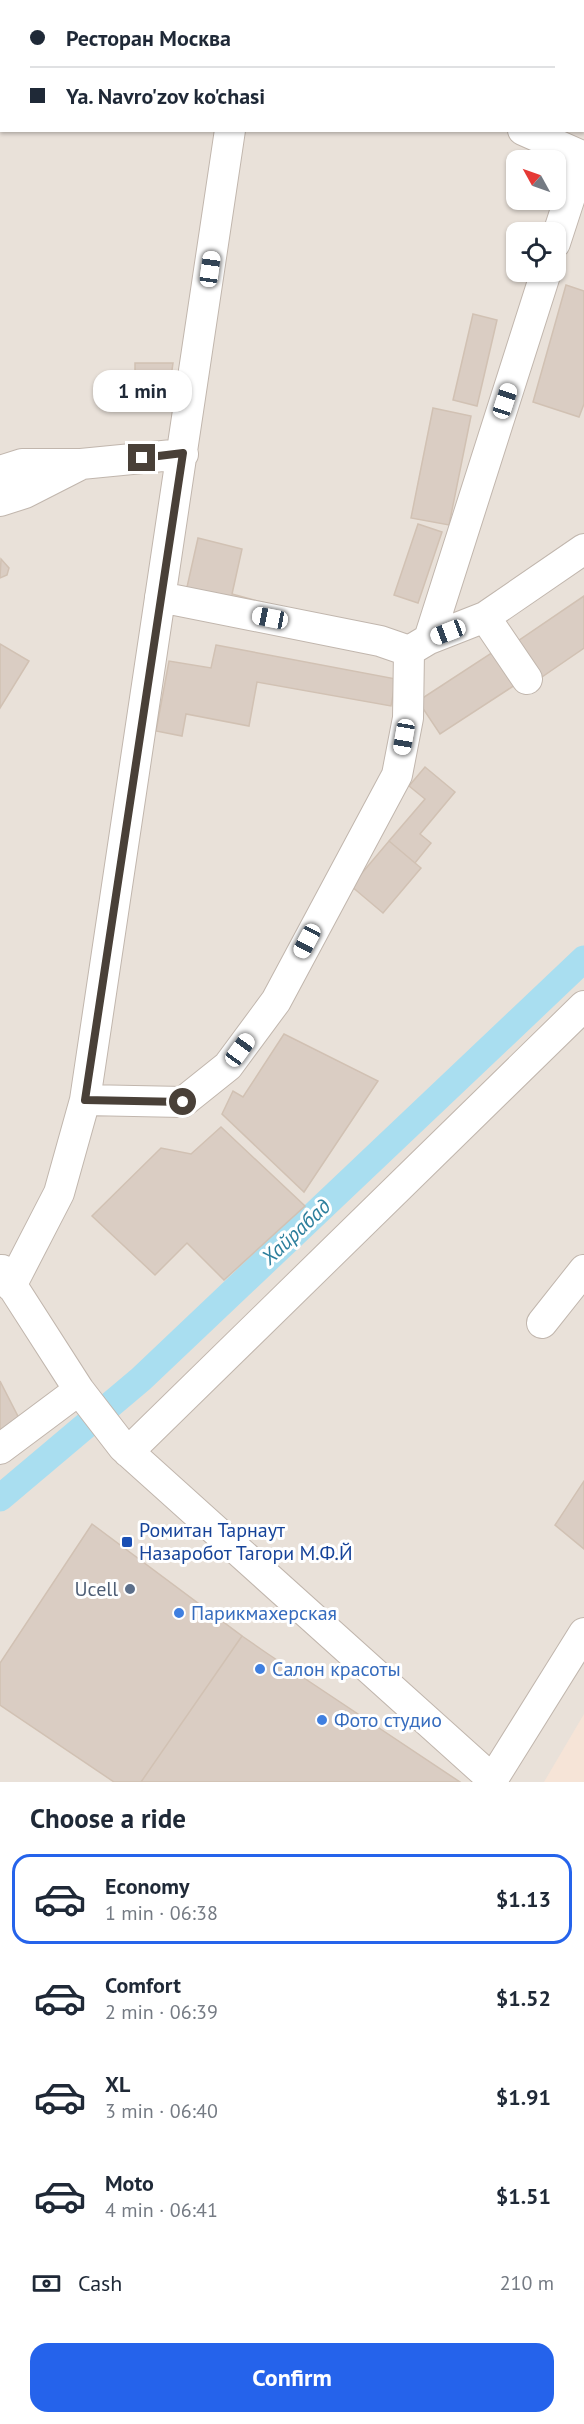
<!DOCTYPE html>
<meta charset="utf-8">
<style>
body{margin:0;font-family:"PT Sans",sans-serif;background:#f6f6f7;color:#1f2937;height:100vh;display:flex;flex-direction:column;font-size:22px;white-space:nowrap}
*{box-sizing:border-box;margin:0}
p{font-size:20px;color:#747a83}
.icon{flex:none;width:33px;height:33px;fill:none;stroke:currentColor;stroke-width:2;stroke-linecap:round;stroke-linejoin:round}
.map{position:relative;height:1782px;overflow:hidden}
.drawer{display:flex;flex-direction:column;background:#fff;flex:1}
.drawer>*{flex:none}
.top-card{position:absolute;left:0px;top:0px;width:585px;height:132px;box-shadow:0 2px 4px #0004;display:grid;align-content:center;height:132px;padding:0 30px;background:#fff}
.needle{width:39px;rotate:310deg}
.fabs{position:absolute;left:506px;top:150px;display:grid;gap:12px}
.fabs a{display:grid;place-items:center;width:60px;height:60px;border-radius:12px;background:#fff;box-shadow:0 2px 4px #0004;font-size:30px}
.end{position:absolute;width:27px;height:27px;margin:-14px;border:8px solid #494038;background:#fff;box-shadow:0 0 0 3px #fff}
.from{border-radius:50%}
.bubble{position:absolute;height:42px;border-radius:18px;background:#fff;box-shadow:0 2px 4px #0004;font-size:20px;font-weight:700;line-height:42px;text-align:center}
.car{position:absolute;width:18px;height:36px;margin:-18px -9px;border-radius:8px;box-shadow:0 0 4px 2px #0007;background:linear-gradient(#fff 24%,#345 0 40%,#fff 0 76%,#345 0 86%,#fff 0)}
.top-card b{display:flex;align-items:center;gap:21px;height:57px;font-size:22px}
.top-card b+b{border-top:2px solid #e0e1e3}
.top-card i{width:15px;height:15px;background:#1f2937}
ul{padding:0;list-style:none}
li{display:flex;align-items:center;gap:18px;height:90px;margin:0 12px 9px;padding:0 18px;border:3px solid transparent;border-radius:18px}
li div{flex:1}
li b{display:block;font-size:22px}
li em{font-style:normal;font-weight:700}
li.selected{border-color:#2563eb}
li>.icon{width:54px;height:54px;stroke-width:1.5}
h2{padding:0 30px;font-size:27px;line-height:72px}
.pay{display:flex;align-items:center;gap:15px;height:66px;padding:0 30px;font-size:22px}
.pay p{margin-inline-start:auto}
.action{display:flex;gap:12px;margin-top:auto;padding:12px 30px}
.action a{flex:1;height:69px;border-radius:18px;background:#2563eb;color:#fff;font-size:24px;font-weight:700;line-height:69px;text-align:center}
.map>svg:first-child{display:block}
.residential{fill:#e9e1d9;fill-rule:evenodd}
.commercial{fill:#f6e4d7}
.lines{fill:none;stroke-linecap:round;stroke-linejoin:round}
.canal{stroke:#a9def0;stroke-width:27}
.building{fill:#dacdc3;stroke:#d1c1b3;stroke-width:1.5}
.minor-casing{stroke:#c1b6ad;stroke-width:32}
.minor{stroke:#fff;stroke-width:30}
.route{stroke:#494038;stroke-width:8}
.transit-dot{fill:#1a4fb4;stroke:#fff;stroke-width:2}
.service-dot{fill:#5c6f8a;stroke:#fff;stroke-width:2}
.shop-dot{fill:#3f7fe0;stroke:#fff;stroke-width:2}
.labels{text-anchor:middle;stroke-width:6;stroke-linejoin:round;paint-order:stroke}
.transit-label{font-size:20px;fill:#164399;stroke:#fff;text-anchor:start}
.service-label{font-size:20px;fill:#4e5e75;stroke:#fff;text-anchor:end}
.shop-label{font-size:20px;fill:#366cbe;stroke:#fff;text-anchor:start}
.water-label{font-size:21px;font-style:italic;fill:#2d7f9c;stroke:#fff}
</style>
<div class="map">
<svg width="584" height="1782" viewBox="0 0 584 1782">
<rect width="100%" height="100%" fill="#f5f0eb"/>
<path class="residential" d="M0,0h584v1782h-584zM2,2h582v128h-582zM516,160h39v40h-39zM516,232h39v40h-39z"/>
<path class="commercial" d="M584,1714v68h-40z"/>
<g class="lines">
<path class="canal" d="M0,1498l141,-119 443,-420"/>
</g>
<path class="building" d="M107,0h81l5,2h-86z
M566,285l18,6v113l-5,13 -46,-15z
M473,314l24,6 -20,86 -24,-6z
M135,363h38l-5,35 -33,-1z
M433,408l38,8 -22,109 -38,-7z
M418,524l24,8 -24,71 -24,-8z
M198,538l44,11 -10,45 41,11h-90z
M1,559l8,9 -2,7 -7,3z
M584,596v52l-45,31 -24,-36z
M0,644l29,17 -29,47z
M216,645l180,34 -5,27 -134,-24 -8,44 -63,-12 -4,22 -26,-5 13,-70 42,7z
M493,652l22,33 -75,49 -22,-33z
M425,767l30,25 -35,42 11,9 -16,20 -26,-22 36,-42 -16,-13z
M389,841l32,27 -38,45 -32,-27z
M284,1034l94,47 -74,111 -82,-78 11,-23 10,6z
M221,1127l84,79 -81,74 -37,-37 -32,32 -63,-59 69,-68 30,6z
M0,1381l26,51 -26,13z
M584,1481v68l-29,-24z
M92,1524l150,112 -101,146h-27l-114,-77v-42z
M242,1636l26,18 192,128h-319z"/>
<g class="lines">
<defs>
<path id="minor" d="M222,0l5,2
M251,2v-2
M523,130l61,27
M555,243l28,-86
M0,471l22,-7h59l102,-10
M0,501l25,-8 51,-26
M160,597l220,44 29,10
M485,617l42,62
M429,639l117,-367
M85,1100l98,2 45,-36 48,-65 121,-226 11,-57 1,-67 20,-12 56,-22 99,-68
M2,1270l77,120 44,57 369,332
M11,1286l48,-93 26,-93 145,-970
M542,1323l42,-53
M0,1449l79,-59
M128,1452l456,-446
M491,1782l93,-149"/>
</defs>
<use href="#minor" class="minor-casing"/>
<use href="#minor" class="minor"/>
</g>
<g class="lines">
<path class="route" d="M142,458l41,-5 -98,647 98,2"/>
</g>
<rect class="transit-dot" x="121" y="1536" width="12" height="12" rx="3"/>
<circle class="service-dot" cx="130" cy="1589" r="6"/>
<g class="shop-dot">
<circle cx="179" cy="1613" r="6"/>
<circle cx="260" cy="1669" r="6"/>
<circle cx="322" cy="1720" r="6"/>
</g>
<g class="labels">
<g class="transit-label">
<text x="139" y="1537">Ромитан Тарнаут<tspan x="139" dy="23">Назаробот Тагори М.Ф.Й</tspan></text>
</g>
<g class="service-label">
<text x="118" y="1596">Ucell</text>
</g>
<g class="shop-label">
<text x="191" y="1620">Парикмахерская</text>
<text x="272" y="1676">Салон красоты</text>
<text x="334" y="1727">Фото студио</text>
</g>
<g class="water-label">
<text transform="translate(296 1232) rotate(-43)" y="7">Хайрабад</text>
</g>
</g>
</svg>
<div class="fabs">
<a><svg class="needle" viewBox="-14 -14 28 28"><path d="M0-13l5 13h-10z" fill="#e53935"/><path d="M0 13l5-13h-10z" fill="#747a83"/></svg></a>
<a><svg class="icon" aria-label="locate" viewBox="0 0 24 24"><circle cx="12" cy="12" r="6"/><path d="M12 2v4M12 18v4M2 12h4M18 12h4"/></svg></a>
</div>
<i class="end from" style="left:183px;top:1102px"></i>
<i class="end" style="left:142px;top:458px"></i>
<div class="bubble" style="left:93px;top:370px;width:99px">1 min</div>
<i class="car" style="left:210px;top:269px;rotate:8deg"></i>
<i class="car" style="left:505px;top:401px;rotate:18deg"></i>
<i class="car" style="left:270px;top:618px;rotate:281deg"></i>
<i class="car" style="left:448px;top:632px;rotate:249deg"></i>
<i class="car" style="left:404px;top:737px;rotate:190deg"></i>
<i class="car" style="left:307px;top:941px;rotate:208deg"></i>
<i class="car" style="left:240px;top:1050px;rotate:36deg"></i>
<div class="top-card">
<b><i class="from"></i>Ресторан Москва</b>
<b><i></i>Ya. Navro'zov ko'chasi</b>
</div>
</div>
<section class="drawer">
<h2>Choose a ride</h2>
<ul>
<li class="selected"><svg class="icon" aria-label="car" viewBox="0 0 24 24"><path d="M5 17H2v-5l4-1 3-4h7l3 4 3 1v5h-3M9 17h6M6 11h13"/><circle cx="7" cy="17" r="2"/><circle cx="17" cy="17" r="2"/></svg><div><b>Economy</b><p>1 min · 06:38</p></div><em>$1.13</em></li>
<li><svg class="icon" aria-label="car" viewBox="0 0 24 24"><path d="M5 17H2v-5l4-1 3-4h7l3 4 3 1v5h-3M9 17h6M6 11h13"/><circle cx="7" cy="17" r="2"/><circle cx="17" cy="17" r="2"/></svg><div><b>Comfort</b><p>2 min · 06:39</p></div><em>$1.52</em></li>
<li><svg class="icon" aria-label="car" viewBox="0 0 24 24"><path d="M5 17H2v-5l4-1 3-4h7l3 4 3 1v5h-3M9 17h6M6 11h13"/><circle cx="7" cy="17" r="2"/><circle cx="17" cy="17" r="2"/></svg><div><b>XL</b><p>3 min · 06:40</p></div><em>$1.91</em></li>
<li><svg class="icon" aria-label="car" viewBox="0 0 24 24"><path d="M5 17H2v-5l4-1 3-4h7l3 4 3 1v5h-3M9 17h6M6 11h13"/><circle cx="7" cy="17" r="2"/><circle cx="17" cy="17" r="2"/></svg><div><b>Moto</b><p>4 min · 06:41</p></div><em>$1.51</em></li>
</ul>
<div class="pay"><svg class="icon" aria-label="cash" viewBox="0 0 24 24"><path d="M3 7h18v10H3z"/><circle cx="12" cy="12" r="2"/></svg>Cash<p>210 m</p></div>
<div class="action"><a>Confirm</a></div>
</section>
